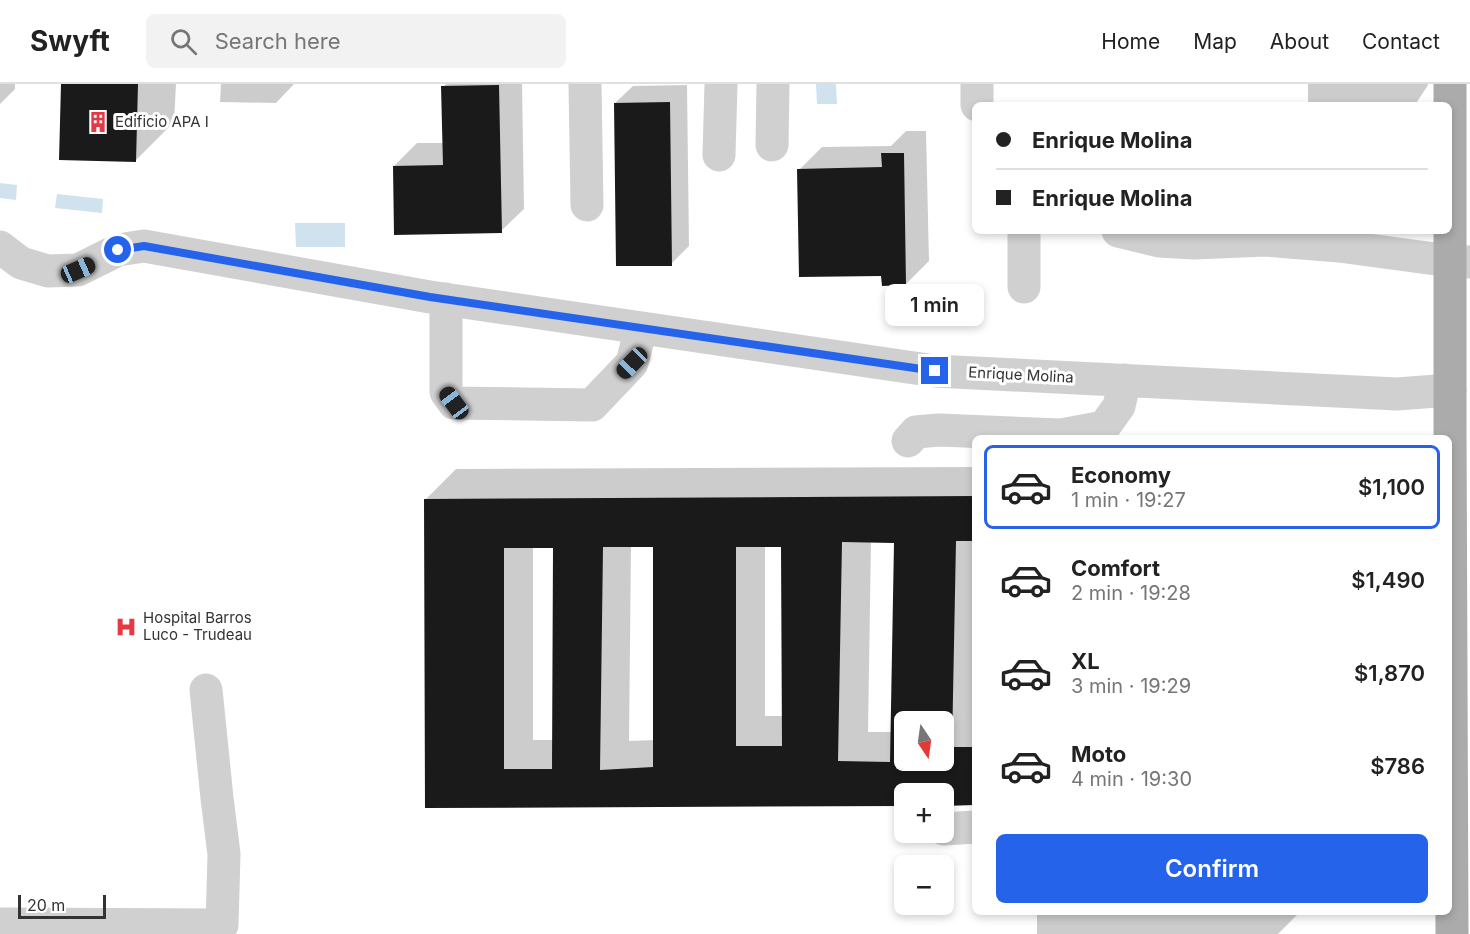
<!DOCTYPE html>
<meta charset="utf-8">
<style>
body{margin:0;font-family:Inter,sans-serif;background:#f2f2f2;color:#222;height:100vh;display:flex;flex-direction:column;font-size:22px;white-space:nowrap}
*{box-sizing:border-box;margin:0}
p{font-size:20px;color:#767676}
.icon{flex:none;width:33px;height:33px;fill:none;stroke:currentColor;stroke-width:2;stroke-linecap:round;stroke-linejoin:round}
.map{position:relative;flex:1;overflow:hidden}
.sheet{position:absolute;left:972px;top:351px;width:480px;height:480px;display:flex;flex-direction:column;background:#fff;border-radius:9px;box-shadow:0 3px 9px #0003}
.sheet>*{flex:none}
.guide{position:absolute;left:972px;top:18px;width:480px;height:132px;border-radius:9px;box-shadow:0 3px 9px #0003;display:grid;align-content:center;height:132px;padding:0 24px;background:#fff}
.needle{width:39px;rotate:167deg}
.controls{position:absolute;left:894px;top:627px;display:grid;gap:12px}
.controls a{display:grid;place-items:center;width:60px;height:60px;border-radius:9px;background:#fff;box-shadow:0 3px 9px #0003;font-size:30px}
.scale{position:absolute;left:18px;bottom:15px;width:88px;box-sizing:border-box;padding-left:6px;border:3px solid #333;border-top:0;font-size:16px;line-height:21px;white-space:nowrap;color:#333;-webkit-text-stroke:4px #fff;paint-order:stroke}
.end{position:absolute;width:27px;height:27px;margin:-14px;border:8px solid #2563eb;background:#fff;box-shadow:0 0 0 3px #fff}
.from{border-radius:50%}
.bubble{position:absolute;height:42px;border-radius:9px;background:#fff;box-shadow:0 3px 9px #0003;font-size:20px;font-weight:600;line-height:42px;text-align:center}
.car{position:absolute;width:18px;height:36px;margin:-18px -9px;border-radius:8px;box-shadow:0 0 4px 2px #0007;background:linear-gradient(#222 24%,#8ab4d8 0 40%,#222 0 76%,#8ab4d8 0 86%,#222 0)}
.guide b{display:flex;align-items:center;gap:21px;height:57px;font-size:22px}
.guide b+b{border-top:2px solid #e0e0e0}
.guide i{width:15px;height:15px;background:#222}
ul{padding:10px 0 0;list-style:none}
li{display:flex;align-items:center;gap:18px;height:84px;margin:0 12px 9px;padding:0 12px;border:3px solid transparent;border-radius:9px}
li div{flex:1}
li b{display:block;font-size:22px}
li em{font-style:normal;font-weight:600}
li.on{border-color:#2563eb}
li>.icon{width:54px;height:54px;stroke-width:1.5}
.button{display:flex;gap:12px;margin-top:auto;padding:12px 24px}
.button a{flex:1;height:69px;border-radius:9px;background:#2563eb;color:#fff;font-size:24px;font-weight:600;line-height:69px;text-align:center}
header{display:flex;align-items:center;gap:36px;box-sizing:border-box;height:84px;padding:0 30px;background:#fff;border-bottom:2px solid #e0e0e0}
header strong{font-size:28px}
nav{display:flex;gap:33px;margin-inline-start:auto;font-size:21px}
.search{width:420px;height:54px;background:#f2f2f2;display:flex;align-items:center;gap:15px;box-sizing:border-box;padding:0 21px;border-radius:9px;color:#767676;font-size:22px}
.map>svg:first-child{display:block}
.water{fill:#cfe2ee}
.shadow{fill:#0003;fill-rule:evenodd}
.building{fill:#1a1a1a;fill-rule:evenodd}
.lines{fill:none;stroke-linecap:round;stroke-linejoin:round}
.minor{stroke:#d0d0d0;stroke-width:33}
.major{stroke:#ababab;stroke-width:33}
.route{stroke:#2563eb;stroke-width:8}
.labels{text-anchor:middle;stroke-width:6;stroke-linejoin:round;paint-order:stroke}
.poi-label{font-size:15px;fill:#333;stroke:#fff;text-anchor:start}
.street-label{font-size:15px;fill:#333;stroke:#fff}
</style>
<header>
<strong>Swyft</strong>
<div class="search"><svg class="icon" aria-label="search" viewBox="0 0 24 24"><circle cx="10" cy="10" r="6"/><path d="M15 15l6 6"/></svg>Search here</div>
<nav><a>Home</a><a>Map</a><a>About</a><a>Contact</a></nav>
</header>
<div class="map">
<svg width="1470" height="850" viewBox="0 0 1470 850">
<rect width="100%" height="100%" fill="#fff"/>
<path class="water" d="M816,0h20l1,20h-20z
M0,99l17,2 -1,15 -16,-2z
M57,110l46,5 -1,14 -47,-5z
M295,139h50v24h-49z"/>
<path class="shadow" d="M0,0h15v5l-15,15z
M63,0h113l-2,38 -39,39z
M221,0h73l-18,19 -56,-1z
M446,0h76l2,125 -23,22 -107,-65 23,-23h27l-1,-56z
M1308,0h120v1l-13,20h-107z
M687,1l2,161 -18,18 -56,-161 18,-17z
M906,47h20l3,130 -23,23 -23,-10 -84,-104 23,-23 69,-1z
M975,383v337h-31v-10h-40v10l-477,3 -1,-308 30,-30zM871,457l24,1 -3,190h-24zM631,461h23l1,195 -26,1zM765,461h18v171h-18zM533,463h21v193h-21zM904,638h40v38h-40z
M1037,828h263l-22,22h-241z"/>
<path class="building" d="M61,0h77l-2,78 -77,-2z
M499,1l3,148 -108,2 -1,-69 50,-1 -2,-79z
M670,18l2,164h-56l-2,-163z
M881,69h23l2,132 -24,1 -1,-10 -82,1 -2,-108 85,-2z
M975,412v45h-19l-4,206h23v58l-31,1v-12h-40v12l-479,2 -1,-309zM842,458l52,1 -4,219 -52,-1zM603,463h50v220l-53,3zM736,463h45l1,199h-46zM504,464h49l-1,221h-48zM904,638h40v38h-40z"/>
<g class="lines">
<path class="minor" d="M585,0l2,121
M977,21v-21
M772,61l1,-61
M719,71l2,-71
M1024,147v56
M1118,147l41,10 35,2 71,-3 74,6 111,15 20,1
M0,163l21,16 27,8 30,-1 40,-20 26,-4 286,51 505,74 462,23 53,-4
M446,215v93l8,11 138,2 40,-42 9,-35
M908,357l8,-9 23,-2 122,5 43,-8 15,-21 6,-26
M944,745l31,-2
M0,840l222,1 2,-71 -7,-56 -11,-108"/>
<path class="major" d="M1450,0v342l2,508"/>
</g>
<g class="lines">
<path class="route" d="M118,166l26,-4 286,51 505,74"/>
</g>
<defs>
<symbol id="building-bare" viewBox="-9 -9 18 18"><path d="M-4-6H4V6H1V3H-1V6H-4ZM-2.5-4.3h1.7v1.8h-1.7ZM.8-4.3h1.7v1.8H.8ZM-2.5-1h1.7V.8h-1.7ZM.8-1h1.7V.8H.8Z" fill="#e63946" stroke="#fff" stroke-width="2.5" paint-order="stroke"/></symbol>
<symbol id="hospital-bare" viewBox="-9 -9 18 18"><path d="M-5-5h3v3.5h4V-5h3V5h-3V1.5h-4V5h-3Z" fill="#e63946" stroke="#fff" stroke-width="2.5" paint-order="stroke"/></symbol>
</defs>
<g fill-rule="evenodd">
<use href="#building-bare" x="83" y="23" width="30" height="30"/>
<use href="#hospital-bare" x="111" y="528" width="30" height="30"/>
</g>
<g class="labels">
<g class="poi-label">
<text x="115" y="43">Edificio APA I</text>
<text x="143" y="539">Hospital Barros<tspan x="143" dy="17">Luco - Trudeau</tspan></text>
</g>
<g class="street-label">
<text transform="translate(1021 291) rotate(3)" y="5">Enrique Molina</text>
</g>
</g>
</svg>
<div class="controls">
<a><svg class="needle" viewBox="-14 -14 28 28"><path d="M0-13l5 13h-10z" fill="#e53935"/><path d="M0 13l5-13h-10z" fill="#767676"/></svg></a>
<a>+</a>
<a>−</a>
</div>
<div class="scale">20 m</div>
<i class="end from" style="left:118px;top:166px"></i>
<i class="end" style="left:935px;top:287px"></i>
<div class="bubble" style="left:885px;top:200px;width:99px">1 min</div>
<i class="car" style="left:78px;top:186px;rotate:66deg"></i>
<i class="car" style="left:632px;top:279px;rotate:224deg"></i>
<i class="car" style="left:454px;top:319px;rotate:323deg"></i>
<div class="guide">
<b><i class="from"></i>Enrique Molina</b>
<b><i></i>Enrique Molina</b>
</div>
<section class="sheet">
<ul>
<li class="on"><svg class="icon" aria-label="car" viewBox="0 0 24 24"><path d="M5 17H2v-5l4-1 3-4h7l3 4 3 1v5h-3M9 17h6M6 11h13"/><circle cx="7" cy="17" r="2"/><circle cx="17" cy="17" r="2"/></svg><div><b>Economy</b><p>1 min · 19:27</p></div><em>$1,100</em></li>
<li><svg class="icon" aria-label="car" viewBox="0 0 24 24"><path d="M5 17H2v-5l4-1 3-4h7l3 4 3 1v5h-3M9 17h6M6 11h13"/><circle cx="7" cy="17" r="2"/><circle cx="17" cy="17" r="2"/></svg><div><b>Comfort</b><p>2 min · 19:28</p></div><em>$1,490</em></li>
<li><svg class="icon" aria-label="car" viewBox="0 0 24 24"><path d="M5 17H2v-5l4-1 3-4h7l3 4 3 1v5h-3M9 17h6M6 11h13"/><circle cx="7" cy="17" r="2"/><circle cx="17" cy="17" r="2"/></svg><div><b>XL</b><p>3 min · 19:29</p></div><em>$1,870</em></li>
<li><svg class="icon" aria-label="car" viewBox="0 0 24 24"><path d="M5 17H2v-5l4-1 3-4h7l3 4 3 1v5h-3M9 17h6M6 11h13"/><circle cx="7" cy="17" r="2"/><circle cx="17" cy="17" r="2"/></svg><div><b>Moto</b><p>4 min · 19:30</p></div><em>$786</em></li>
</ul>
<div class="button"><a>Confirm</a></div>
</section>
</div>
